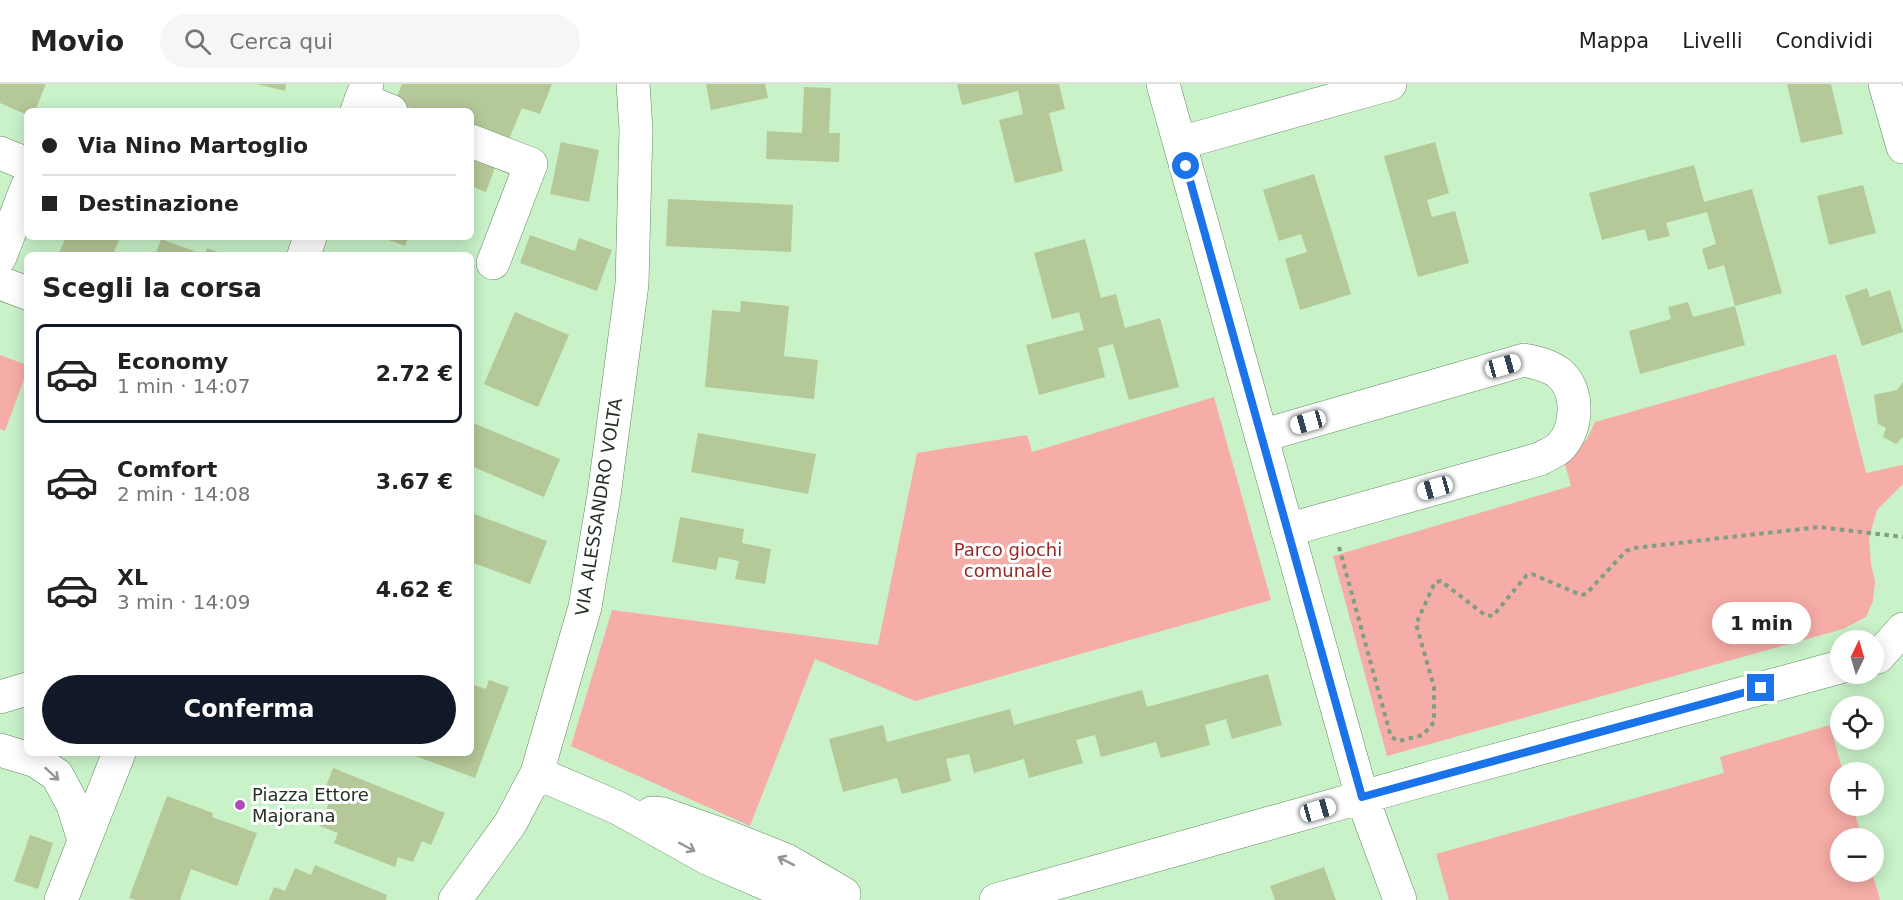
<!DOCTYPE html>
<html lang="it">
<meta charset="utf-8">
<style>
body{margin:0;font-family:"DejaVu Sans",sans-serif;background:#f6f6f6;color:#222;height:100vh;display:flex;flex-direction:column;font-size:22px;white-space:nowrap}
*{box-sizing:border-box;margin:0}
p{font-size:20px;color:#767676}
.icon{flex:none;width:33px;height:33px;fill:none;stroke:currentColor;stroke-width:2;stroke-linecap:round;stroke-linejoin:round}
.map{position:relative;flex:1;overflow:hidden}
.details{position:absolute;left:24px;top:168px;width:450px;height:504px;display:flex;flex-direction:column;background:#fff;border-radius:9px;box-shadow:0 3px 15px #0003}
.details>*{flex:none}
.banner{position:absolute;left:24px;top:24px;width:450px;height:132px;border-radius:9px;box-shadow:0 3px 15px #0003;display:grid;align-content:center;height:132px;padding:0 18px;background:#fff}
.needle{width:39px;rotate:5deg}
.controls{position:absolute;left:1830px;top:546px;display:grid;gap:12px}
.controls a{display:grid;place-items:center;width:54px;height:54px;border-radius:50%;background:#fff;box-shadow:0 3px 15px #0003;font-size:30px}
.end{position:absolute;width:27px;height:27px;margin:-14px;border:8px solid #1a73e8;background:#fff;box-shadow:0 0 0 3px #fff}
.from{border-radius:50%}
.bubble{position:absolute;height:42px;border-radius:21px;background:#fff;box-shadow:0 3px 15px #0003;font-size:20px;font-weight:700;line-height:42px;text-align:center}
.car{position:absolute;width:18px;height:36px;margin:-18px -9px;border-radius:8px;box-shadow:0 0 4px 2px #0007;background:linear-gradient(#fff 24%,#345 0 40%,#fff 0 76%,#345 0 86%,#fff 0)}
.banner b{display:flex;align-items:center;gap:21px;height:57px;font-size:22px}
.banner b+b{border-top:2px solid #e0e0e0}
.banner i{width:15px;height:15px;background:#222}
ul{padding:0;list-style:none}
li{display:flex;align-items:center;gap:18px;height:99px;margin:0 12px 9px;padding:0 6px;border:3px solid transparent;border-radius:9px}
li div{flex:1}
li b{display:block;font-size:22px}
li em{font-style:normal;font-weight:700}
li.on{border-color:#111827}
li>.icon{width:54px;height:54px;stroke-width:1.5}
h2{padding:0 18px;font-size:27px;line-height:72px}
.cta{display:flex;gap:12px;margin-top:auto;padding:12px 18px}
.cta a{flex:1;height:69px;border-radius:36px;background:#111827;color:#fff;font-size:24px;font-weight:700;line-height:69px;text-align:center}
header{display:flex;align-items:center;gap:36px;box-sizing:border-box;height:84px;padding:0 30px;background:#fff;border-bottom:2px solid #e0e0e0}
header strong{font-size:28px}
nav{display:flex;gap:33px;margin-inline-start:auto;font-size:21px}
.search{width:420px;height:54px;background:#f6f6f6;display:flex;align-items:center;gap:15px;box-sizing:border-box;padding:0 21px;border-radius:33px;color:#767676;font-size:22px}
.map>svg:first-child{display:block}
.green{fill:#f7ada7}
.building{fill:#b5c897}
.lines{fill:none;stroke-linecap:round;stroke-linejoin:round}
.street-casing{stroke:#628762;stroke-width:34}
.secondary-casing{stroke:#628762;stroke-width:34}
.path{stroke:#819e81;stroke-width:4;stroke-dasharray:4.5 4.5;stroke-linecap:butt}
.street{stroke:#fff;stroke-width:33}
.secondary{stroke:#fff;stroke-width:33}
.oneway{stroke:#919891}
.route{stroke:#1a73e8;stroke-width:8}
.poi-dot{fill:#af4eb6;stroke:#fff;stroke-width:2}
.labels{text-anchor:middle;stroke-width:6;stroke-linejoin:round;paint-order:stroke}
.street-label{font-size:18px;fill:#233223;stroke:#fff}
.park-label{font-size:18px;fill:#952829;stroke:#fff}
.poi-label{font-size:18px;fill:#233223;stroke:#fff;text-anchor:start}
</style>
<header>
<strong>Movio</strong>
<div class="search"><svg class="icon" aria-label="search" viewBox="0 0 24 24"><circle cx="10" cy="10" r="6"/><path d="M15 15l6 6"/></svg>Cerca qui</div>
<nav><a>Mappa</a><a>Livelli</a><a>Condividi</a></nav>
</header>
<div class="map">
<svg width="1903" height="816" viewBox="0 0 1903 816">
<rect width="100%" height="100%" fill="#c9f2c9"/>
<path class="green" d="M1836,270l30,119 37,-8v19l-26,26 -8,28 2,26 4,18 -2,19 -7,16 -23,12 -456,127 -54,-200 238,-70 -6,-22 22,-25 8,-17z
M0,271l27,10v6l-22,60 -5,-2z
M1214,313l57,203 -356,101 -100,-42 -65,167 -179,-80 41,-136 266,35 39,-192 110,-18 5,17z
M1830,641l13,47h-3v34h13l9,32h-22v34h32l8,28h-431l-13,-46 288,-81 -4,-16z"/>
<path class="building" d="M0,0h46l-11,27h-8v4l-27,-12z
M257,0h29l-1,7z
M402,0h150l-12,30 -18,-6 -16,38 -35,-14v-21h-53l-23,-9z
M706,0h59l3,14 -57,12z
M957,0h102l6,25 -16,4 14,58 -48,12 -16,-63 24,-6 -5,-23 -56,14z
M1787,0h44l12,50 -42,9z
M804,3l27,1 -2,45h11l-1,29 -73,-3 1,-28 35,2z
M561,58l38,8 -10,52 -39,-8z
M1435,58l14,51 -22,7 5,17 23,-6 14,52 -51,14 -34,-121z
M471,72l25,9 -10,27 -15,-6z
M1694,81l10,37 48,-13 30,104 -47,13 -11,-41 -16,5 -6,-21 14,-5 -9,-32 -41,11 4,13 -22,5 -3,-12 -43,11 -13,-47z
M1314,90l37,120 -51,16 -15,-51 22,-7 -6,-18 -22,7 -16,-51z
M1863,101l13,48 -47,12 -12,-49z
M668,115l125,6 -2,47 -125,-6z
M530,151l45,16 4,-13 33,12 -15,41 -77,-28z
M66,153h54l-7,18h-55z
M381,153h27l-3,9z
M161,155l44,16h-50z
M1085,155l16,59 15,-4 9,34 35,-10 19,69 -50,13 -16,-56 -15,4 7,29 -66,18 -13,-50 58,-15 -5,-18 -27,7 -18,-66z
M207,164l18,7h-20z
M1867,204l3,9 20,-7 13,42 -41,14 -17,-50z
M741,217l48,5 -5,50 34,4 -4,39 -109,-12 7,-77 28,2z
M1688,218l5,15 42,-11 10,39 -105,29 -11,-43 42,-12 -3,-12z
M515,228l54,23 -31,72 -54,-23z
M1903,298v55l-7,7 -13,-7 3,-9 -8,-4 -4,-29 23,-5z
M471,338l89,37 -16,38 -73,-31z
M698,349l118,21 -8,40 -117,-22z
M471,429l76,28 -17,43 -59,-22z
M680,433l64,12 -2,14 29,6 -6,35 -30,-5 4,-18 -20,-4 -3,13 -44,-8z
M1268,590l14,51 -50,14 -6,-20 -21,6 5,20 -49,13 -5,-16 -55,15 -6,-22 -19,5 7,23 -54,15 -5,-19 -50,14 -5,-19 -23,5 5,22 -49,13 -5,-16 -54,14 -14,-53 54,-14 4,17 123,-33 4,16 128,-35 5,17z
M489,596l20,7 -34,91 -68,-25h64v-69l15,5z
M333,684l112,45 -14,32 -9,-4 -9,21 -15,-5 -3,10 -61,-24 4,-10 -18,-7 10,-26 -8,-3z
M167,712l46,17 -1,4 45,16 -20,53 -46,-17 -11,31h-44l-7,-2z
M30,751l23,8 -15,46 -24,-8z
M315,781l72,30 -1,5h-117l5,-13 11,4 10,-23 16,7z
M1324,783l12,33h-61l-5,-14z"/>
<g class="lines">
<defs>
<path id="street" d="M1163,0l199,713 38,103
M1885,0l18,63
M361,15l30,12
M471,57l60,23 -38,99
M1180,59l210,-59
M0,69l27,11
M0,173l27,-70
M0,199l27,10
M1261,352l263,-76c13,3 25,5 35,13 21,17 19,56 1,74 -5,5 -14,8 -20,12l-253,71
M1874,574l4,-1 25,-28
M537,689l81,35 89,50 62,27 29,9 36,6
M652,729l11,1 57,20 66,26 58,34
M455,816l55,-76 27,-51 48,-166 19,-112 28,-211 4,-155 -3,-45
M996,816l438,-123 406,-110"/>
<path id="secondary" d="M357,27l10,-27
M304,171l6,-18
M0,613l27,-8
M0,666l36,11 21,14 16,30 11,35
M61,816l58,-147"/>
</defs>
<use href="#street" class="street-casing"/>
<use href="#secondary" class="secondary-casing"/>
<path class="path" d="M1339,463l52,190 8,4 24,-6 11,-13v-35l-18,-63 19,-42 6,-1 44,34 8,1 33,-40 6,-2 49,21 5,-1 40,-43 8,-3 185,-21 84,10"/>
<use href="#street" class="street"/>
<use href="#secondary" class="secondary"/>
</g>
<defs><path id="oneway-shaft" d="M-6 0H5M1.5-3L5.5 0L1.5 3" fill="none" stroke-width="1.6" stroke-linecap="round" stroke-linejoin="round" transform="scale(1.5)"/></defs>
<g class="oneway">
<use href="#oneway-shaft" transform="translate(52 690) rotate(42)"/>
<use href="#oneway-shaft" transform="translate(687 763) rotate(28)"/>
<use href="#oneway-shaft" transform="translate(786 777) rotate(-153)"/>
</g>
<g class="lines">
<path class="route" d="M1186,82l176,631 399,-109"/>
</g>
<circle class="poi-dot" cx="240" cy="721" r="6"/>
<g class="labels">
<g class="street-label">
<text transform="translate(599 423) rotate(-81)" y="6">VIA ALESSANDRO VOLTA</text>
</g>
<g class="park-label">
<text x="1008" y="472">Parco giochi<tspan x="1008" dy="21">comunale</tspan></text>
</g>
<g class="poi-label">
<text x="252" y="717">Piazza Ettore<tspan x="252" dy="21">Majorana</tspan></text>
</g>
</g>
</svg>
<div class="controls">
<a><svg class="needle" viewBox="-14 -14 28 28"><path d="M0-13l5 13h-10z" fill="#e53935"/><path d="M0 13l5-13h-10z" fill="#767676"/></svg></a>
<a><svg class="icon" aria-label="locate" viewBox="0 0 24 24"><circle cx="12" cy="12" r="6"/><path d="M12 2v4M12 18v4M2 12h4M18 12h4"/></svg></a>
<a>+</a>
<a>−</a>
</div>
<i class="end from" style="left:1186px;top:82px"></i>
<i class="end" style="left:1761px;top:604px"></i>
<div class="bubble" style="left:1712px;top:518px;width:99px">1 min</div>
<i class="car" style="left:1503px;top:282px;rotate:74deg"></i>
<i class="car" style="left:1308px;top:338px;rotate:254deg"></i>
<i class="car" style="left:1435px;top:404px;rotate:254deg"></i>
<i class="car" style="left:1318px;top:726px;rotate:74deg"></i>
<div class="banner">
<b><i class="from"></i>Via Nino Martoglio</b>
<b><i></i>Destinazione</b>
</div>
<section class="details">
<h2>Scegli la corsa</h2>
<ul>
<li class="on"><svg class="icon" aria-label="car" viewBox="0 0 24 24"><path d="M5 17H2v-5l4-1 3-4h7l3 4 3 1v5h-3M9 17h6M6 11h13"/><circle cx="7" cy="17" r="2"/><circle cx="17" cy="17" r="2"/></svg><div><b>Economy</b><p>1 min · 14:07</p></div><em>2.72 €</em></li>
<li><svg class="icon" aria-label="car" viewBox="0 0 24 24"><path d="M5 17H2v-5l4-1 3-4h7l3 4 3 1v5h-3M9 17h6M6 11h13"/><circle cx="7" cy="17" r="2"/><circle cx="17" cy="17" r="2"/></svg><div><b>Comfort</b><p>2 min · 14:08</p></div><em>3.67 €</em></li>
<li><svg class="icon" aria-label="car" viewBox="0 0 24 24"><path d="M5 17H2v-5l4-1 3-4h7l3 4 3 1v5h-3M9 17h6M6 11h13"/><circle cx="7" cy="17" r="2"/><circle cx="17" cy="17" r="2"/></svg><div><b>XL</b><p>3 min · 14:09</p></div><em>4.62 €</em></li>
</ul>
<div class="cta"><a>Conferma</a></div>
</section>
</div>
